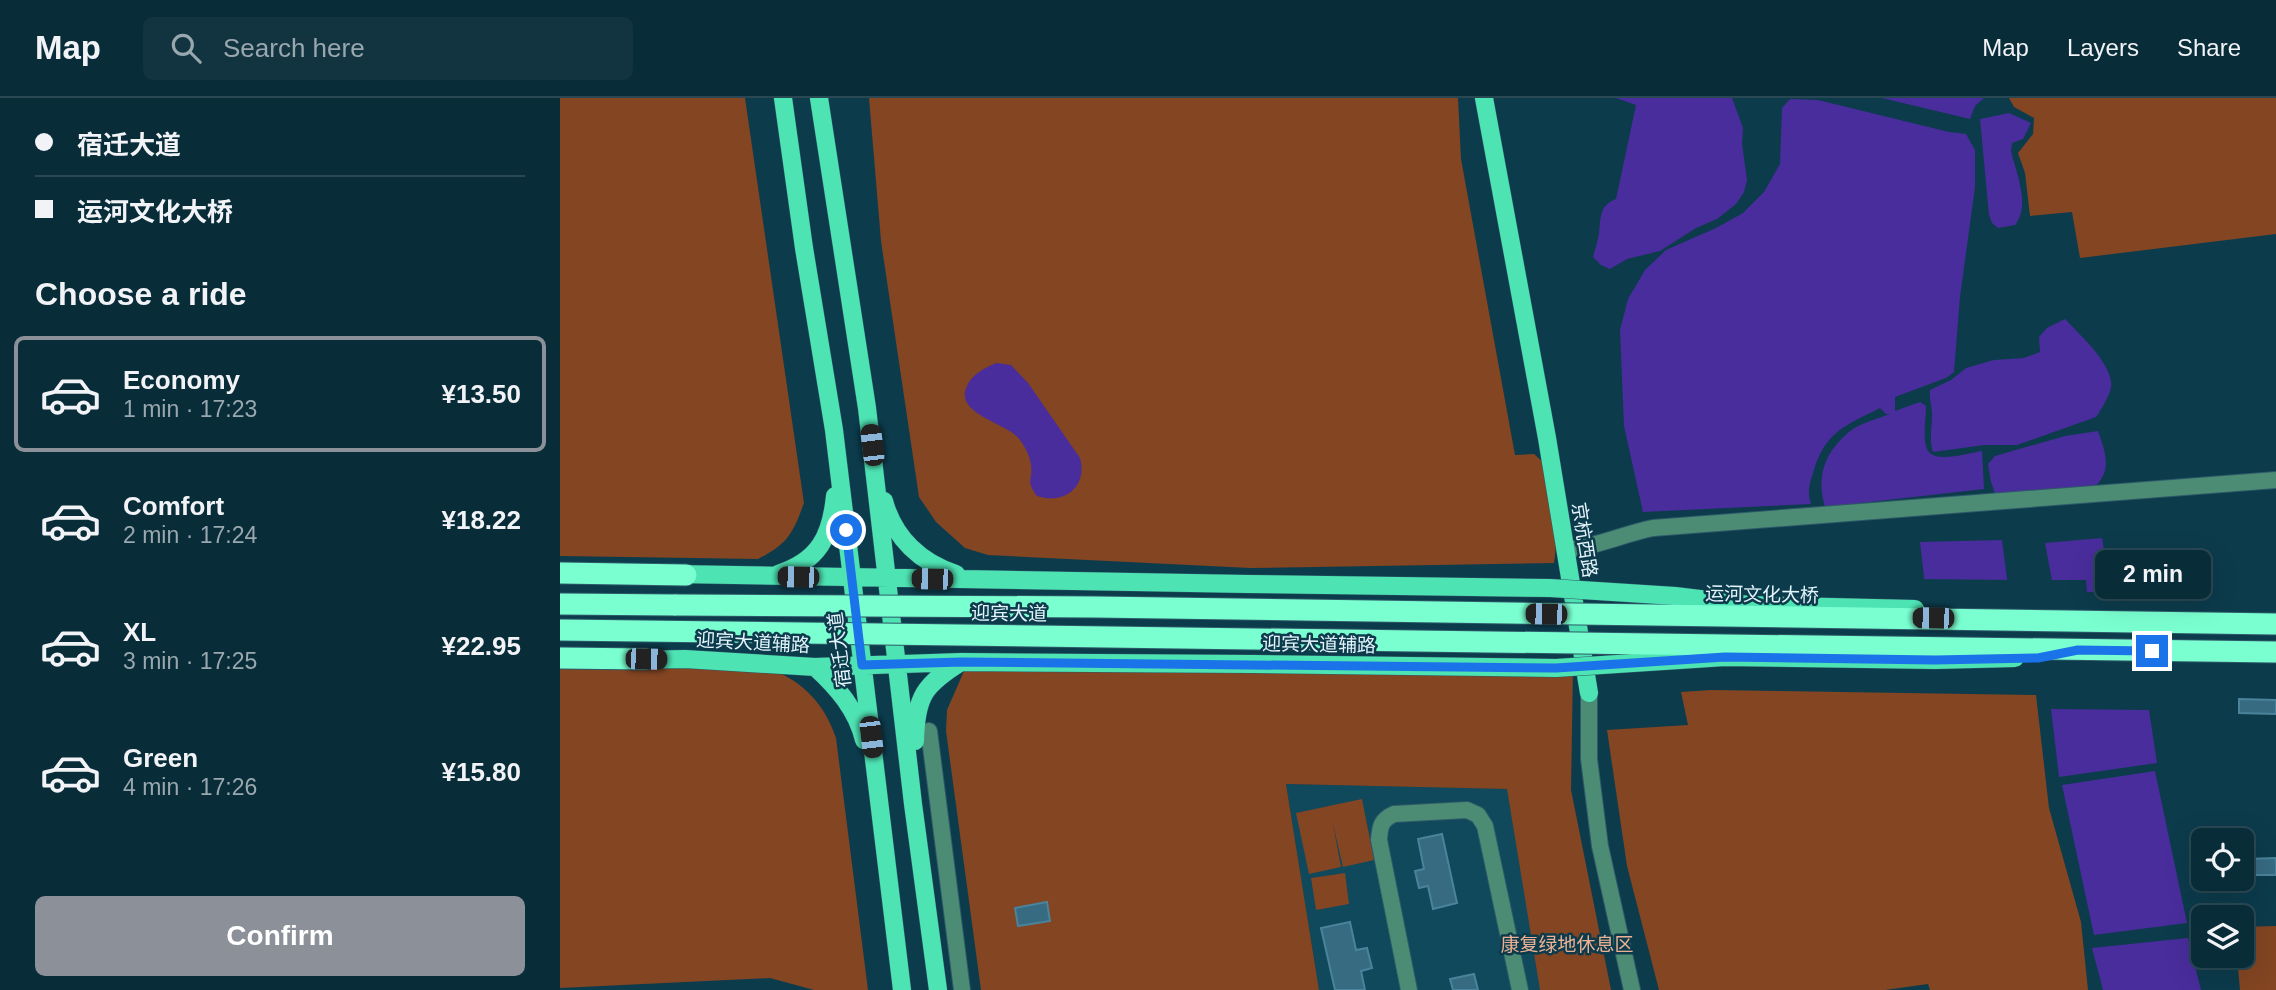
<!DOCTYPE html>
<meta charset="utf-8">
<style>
body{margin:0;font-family:Arial,"Noto Sans SC",sans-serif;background:#123441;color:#f1f3f6;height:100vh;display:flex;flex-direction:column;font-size:26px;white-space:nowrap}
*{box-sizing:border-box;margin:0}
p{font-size:23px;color:#99a7ae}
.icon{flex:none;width:38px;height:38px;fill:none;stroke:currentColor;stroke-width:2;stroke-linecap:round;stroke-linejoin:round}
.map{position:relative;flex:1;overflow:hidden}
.drawer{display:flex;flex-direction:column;background:#092c39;width:560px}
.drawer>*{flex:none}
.banner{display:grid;align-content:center;height:154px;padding:0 35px;background:#092c39}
.fabs{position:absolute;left:1631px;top:730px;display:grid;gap:14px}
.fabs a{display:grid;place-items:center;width:63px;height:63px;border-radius:10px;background:#092c39;box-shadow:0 7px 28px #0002,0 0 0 2px #294853;font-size:35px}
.end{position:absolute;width:32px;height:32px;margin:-16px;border:9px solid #1a73e8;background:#fff;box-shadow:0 0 0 4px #fff}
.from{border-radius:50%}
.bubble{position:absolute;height:49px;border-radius:10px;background:#092c39;box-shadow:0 7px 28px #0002,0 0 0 2px #294853;font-size:23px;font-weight:800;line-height:49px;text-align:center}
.car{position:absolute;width:21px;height:42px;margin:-21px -10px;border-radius:9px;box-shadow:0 0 5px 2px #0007;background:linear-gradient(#222 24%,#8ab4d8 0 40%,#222 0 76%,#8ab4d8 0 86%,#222 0)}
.banner b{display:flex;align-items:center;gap:24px;height:66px;font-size:26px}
.banner b+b{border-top:2px solid #294853}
.banner i{width:18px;height:18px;background:#f1f3f6}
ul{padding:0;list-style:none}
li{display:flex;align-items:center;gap:21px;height:116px;margin:0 14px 10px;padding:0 21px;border:4px solid transparent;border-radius:10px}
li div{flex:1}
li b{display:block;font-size:26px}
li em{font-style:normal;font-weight:800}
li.on{border-color:#8c9099}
li>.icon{width:63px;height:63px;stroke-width:1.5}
h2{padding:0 35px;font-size:32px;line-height:84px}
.button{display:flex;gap:14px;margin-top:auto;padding:14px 35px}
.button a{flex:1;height:80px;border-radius:10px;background:#8c9099;color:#fff;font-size:28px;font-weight:800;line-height:80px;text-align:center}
header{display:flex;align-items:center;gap:42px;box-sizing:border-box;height:98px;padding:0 35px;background:#092c39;border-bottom:2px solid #294853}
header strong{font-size:33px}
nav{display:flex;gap:38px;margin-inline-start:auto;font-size:24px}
.search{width:490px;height:63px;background:#123441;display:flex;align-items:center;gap:18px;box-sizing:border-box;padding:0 24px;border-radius:10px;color:#99a7ae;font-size:26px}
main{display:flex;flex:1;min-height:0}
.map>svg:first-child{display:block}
.built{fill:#10485c}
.green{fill:#834522}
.water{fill:#492d9c}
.pier{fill:#0c3b4c}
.building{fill:#366b82;stroke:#4a839b;stroke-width:2}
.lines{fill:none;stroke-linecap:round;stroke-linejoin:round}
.minor-casing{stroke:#2e5968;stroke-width:18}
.major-casing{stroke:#2e5968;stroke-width:19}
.highway-casing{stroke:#2e5968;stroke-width:23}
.minor{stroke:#4c8c75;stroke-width:16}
.major{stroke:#4ee3b3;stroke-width:18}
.highway{stroke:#7affd1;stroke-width:21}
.major-bridge-casing{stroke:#2e5968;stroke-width:19;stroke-linecap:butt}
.highway-bridge-casing{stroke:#2e5968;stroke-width:23;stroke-linecap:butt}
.major-bridge{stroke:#4ee3b3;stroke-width:18}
.highway-bridge{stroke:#7affd1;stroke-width:21}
.route{stroke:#1a73e8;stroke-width:9}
.labels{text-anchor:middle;stroke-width:5;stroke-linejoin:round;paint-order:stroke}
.street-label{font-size:19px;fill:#e3f4fc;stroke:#0c3b4c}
.park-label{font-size:19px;fill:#ecb194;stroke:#0c3b4c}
</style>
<header>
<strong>Map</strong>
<div class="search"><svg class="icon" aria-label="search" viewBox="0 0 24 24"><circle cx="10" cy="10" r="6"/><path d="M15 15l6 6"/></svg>Search here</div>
<nav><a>Map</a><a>Layers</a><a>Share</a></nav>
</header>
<main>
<section class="drawer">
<div class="banner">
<b><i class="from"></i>宿迁大道</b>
<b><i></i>运河文化大桥</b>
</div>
<h2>Choose a ride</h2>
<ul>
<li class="on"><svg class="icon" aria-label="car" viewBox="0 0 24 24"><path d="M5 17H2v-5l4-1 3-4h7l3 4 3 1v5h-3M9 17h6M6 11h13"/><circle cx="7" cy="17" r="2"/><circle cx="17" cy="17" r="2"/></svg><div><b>Economy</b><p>1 min · 17:23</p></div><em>¥13.50</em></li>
<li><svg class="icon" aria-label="car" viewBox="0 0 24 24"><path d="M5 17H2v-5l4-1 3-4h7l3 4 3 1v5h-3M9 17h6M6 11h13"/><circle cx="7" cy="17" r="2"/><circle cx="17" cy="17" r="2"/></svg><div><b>Comfort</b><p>2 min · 17:24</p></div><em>¥18.22</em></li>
<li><svg class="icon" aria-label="car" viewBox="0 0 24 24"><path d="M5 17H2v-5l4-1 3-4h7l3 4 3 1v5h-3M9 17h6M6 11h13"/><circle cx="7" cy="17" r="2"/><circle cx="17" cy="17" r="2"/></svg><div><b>XL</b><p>3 min · 17:25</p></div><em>¥22.95</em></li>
<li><svg class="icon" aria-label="car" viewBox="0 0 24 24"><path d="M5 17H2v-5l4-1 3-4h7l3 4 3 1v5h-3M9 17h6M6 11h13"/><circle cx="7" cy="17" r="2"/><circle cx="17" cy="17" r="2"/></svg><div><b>Green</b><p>4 min · 17:26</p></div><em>¥15.80</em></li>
</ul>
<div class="button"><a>Confirm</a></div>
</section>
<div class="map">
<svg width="1716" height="892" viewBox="0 0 1716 892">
<rect width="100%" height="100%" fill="#0c3b4c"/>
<path class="built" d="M726,686l285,6 40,200h-292z"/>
<path class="green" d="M0,0h185l59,405c-11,30 -16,41 -46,56l-198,-3z
M309,0h589l3,61 54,296 19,-1 9,8c5,32 17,69 11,101l-304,5 -262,-13 -23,-7 -29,-26 -17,-25 -38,-256z
M1449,0h267v136l-196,24 -8,-46 -42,4 -5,-43 -7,-20 15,-19 1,-16 -20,-11z
M0,565l203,3c37,13 60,34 73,72l32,252h-54l-44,-12 -210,10z
M1013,569l-2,123 40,200h-71l-33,-201 -221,-5 33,206h-338l-35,-259 1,-21 17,-39z
M1151,592l325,5 13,113 32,114 7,68h-158l-2,-6 -43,6h-226l-32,-124 -20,-136 81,-5 -7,-33z
M802,701l12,61 -31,7 -10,-43 8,43 -32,7 -13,-61z
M785,775l4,31 -33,6 -5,-32z
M1716,828v64h-36l-3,-34h5v-29z"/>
<path class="water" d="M1056,0h116l11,30 -1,16 5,36 -3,12 -8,12 -19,15 -21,9 -36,23 -33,8 -17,10 -9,-4 -8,-8c2,-8 5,-16 6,-24 2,-16 0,-27 17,-34l20,-94z
M1322,0h102l-9,8 -5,13z
M1230,1l28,1 131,32 17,2 9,16v37l-15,110 -6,75 -8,6 -51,19v14l25,-9 6,4c0,13 -3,28 0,40 4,20 41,7 56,5l2,38 -159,18c-9,-30 -1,-54 24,-75 11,-9 28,-13 41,-18h-4l-6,-6c-35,18 -55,23 -67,65 -4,12 -6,19 -2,31l-168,8 -19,-86 -4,-96 8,-31 17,-29 21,-20 50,-22 27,-15 21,-21 16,-28 2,-56z
M1449,15l22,10 -8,16 -11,4 -1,8c5,22 20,54 4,74l-17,3 -6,-5 -3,-8 -9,-96z
M1505,221c14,15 49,46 46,68 0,6 -11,25 -15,30l-79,28h-33l-51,7c-4,-12 -1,-25 -1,-37 0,-9 -3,-16 -2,-25l21,-10 15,-12 28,-8 30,-2 16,-6 -1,-15 8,-9z
M436,265l15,2 17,18 52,75c8,29 -16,47 -43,38 -12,-16 -4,-15 -6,-31 -1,-9 -6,-18 -11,-25 -11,-17 -67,-25 -53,-54 5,-12 18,-18 29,-23z
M1538,333c8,23 15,41 -6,58l-96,7 -5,-14 -3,-18 7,-8 70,-20z
M1542,440l18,104 -55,8 -20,-107z
M1442,442l13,101 -90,-55 -5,-44z
M1491,611l98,1 8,53 -98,14z
M1595,673l32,152 -93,12 -32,-150z
M1628,840l13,52h-98l-11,-42z"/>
<path class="pier" d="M1360,481l91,1 7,60 -4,4 -91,-8z
M1489,482h37l1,12h28l9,49 -62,10z"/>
<path class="building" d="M1679,601l37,1v14l-37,-1z
M882,736l15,69 -24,6 -5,-23 -9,2 -4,-17 9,-2 -6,-30z
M1716,760v17h-30v-16z
M487,804l3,19 -32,5 -3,-18z
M790,824l6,28 11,-2 5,20 -11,3 4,19h-30l-14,-62z
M914,876l4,16h-25l-3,-11z"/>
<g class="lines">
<defs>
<path id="minor" d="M1006,452c30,-3 57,-16 87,-22l623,-48
M1029,595v66l11,87 32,144
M369,633l33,259
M849,892l-30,-150c1,-14 2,-20 15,-26l73,-4 11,5 7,11 35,164"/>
<path id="major" d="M223,0l21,150 30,182 68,560
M259,0l48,310 46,396 25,186
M924,0l63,340 42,255
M324,403c10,37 37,62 72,73
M115,476l573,10
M218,476c41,-13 53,-38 57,-78
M73,562l52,-1 130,8 146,-5 292,2
M255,569c22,20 42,43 49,73
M355,643c1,-45 9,-56 46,-79"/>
<path id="highway" d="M0,475l126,2
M0,506l116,1
M0,560l86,1"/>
</defs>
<use href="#minor" class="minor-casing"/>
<use href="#major" class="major-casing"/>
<use href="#highway" class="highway-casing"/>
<use href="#minor" class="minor"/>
<use href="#major" class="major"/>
<use href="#highway" class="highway"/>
<defs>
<path id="major-bridge" d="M688,486l302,4 125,8 74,9 166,4
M693,566l303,4 169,-11 210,3 80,-2"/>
<path id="highway-bridge" d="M116,507l419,2 1181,17
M0,532l1716,22"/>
</defs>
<use href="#major-bridge" class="major-bridge-casing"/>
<use href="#highway-bridge" class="highway-bridge-casing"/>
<use href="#major-bridge" class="major-bridge"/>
<use href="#highway-bridge" class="highway-bridge"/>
</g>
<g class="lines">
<path class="route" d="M286,432l16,135 99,-3 595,6 169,-11 210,3 103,-2 40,-8 74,1"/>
</g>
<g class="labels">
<g class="street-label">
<text transform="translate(1025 442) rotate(81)" y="7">京杭西路</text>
<text transform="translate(1202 496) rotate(1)" y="7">运河文化大桥</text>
<text transform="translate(449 515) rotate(1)" y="7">迎宾大道</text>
<text transform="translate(193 544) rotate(3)" y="7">迎宾大道辅路</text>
<text transform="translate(759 546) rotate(1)" y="7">迎宾大道辅路</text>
<text transform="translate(279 552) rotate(-97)" y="7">宿迁大道</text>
</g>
<g class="park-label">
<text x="1007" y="853">康复绿地休息区</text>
</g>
</g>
</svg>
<div class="fabs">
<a><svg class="icon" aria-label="locate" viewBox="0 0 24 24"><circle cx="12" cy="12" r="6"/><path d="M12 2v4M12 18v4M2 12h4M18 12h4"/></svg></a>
<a><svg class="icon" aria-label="layers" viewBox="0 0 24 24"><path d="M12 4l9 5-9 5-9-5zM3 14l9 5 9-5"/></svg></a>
</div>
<i class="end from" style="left:286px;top:432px"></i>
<i class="end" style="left:1592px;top:553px"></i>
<div class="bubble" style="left:1535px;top:452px;width:116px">2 min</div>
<i class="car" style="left:312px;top:347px;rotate:353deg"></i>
<i class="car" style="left:238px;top:479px;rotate:271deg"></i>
<i class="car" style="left:372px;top:481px;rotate:271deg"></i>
<i class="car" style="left:986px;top:516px;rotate:271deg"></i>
<i class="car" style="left:1373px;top:520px;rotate:271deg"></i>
<i class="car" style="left:86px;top:561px;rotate:91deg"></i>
<i class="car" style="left:311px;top:639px;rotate:173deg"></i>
</div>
</main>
